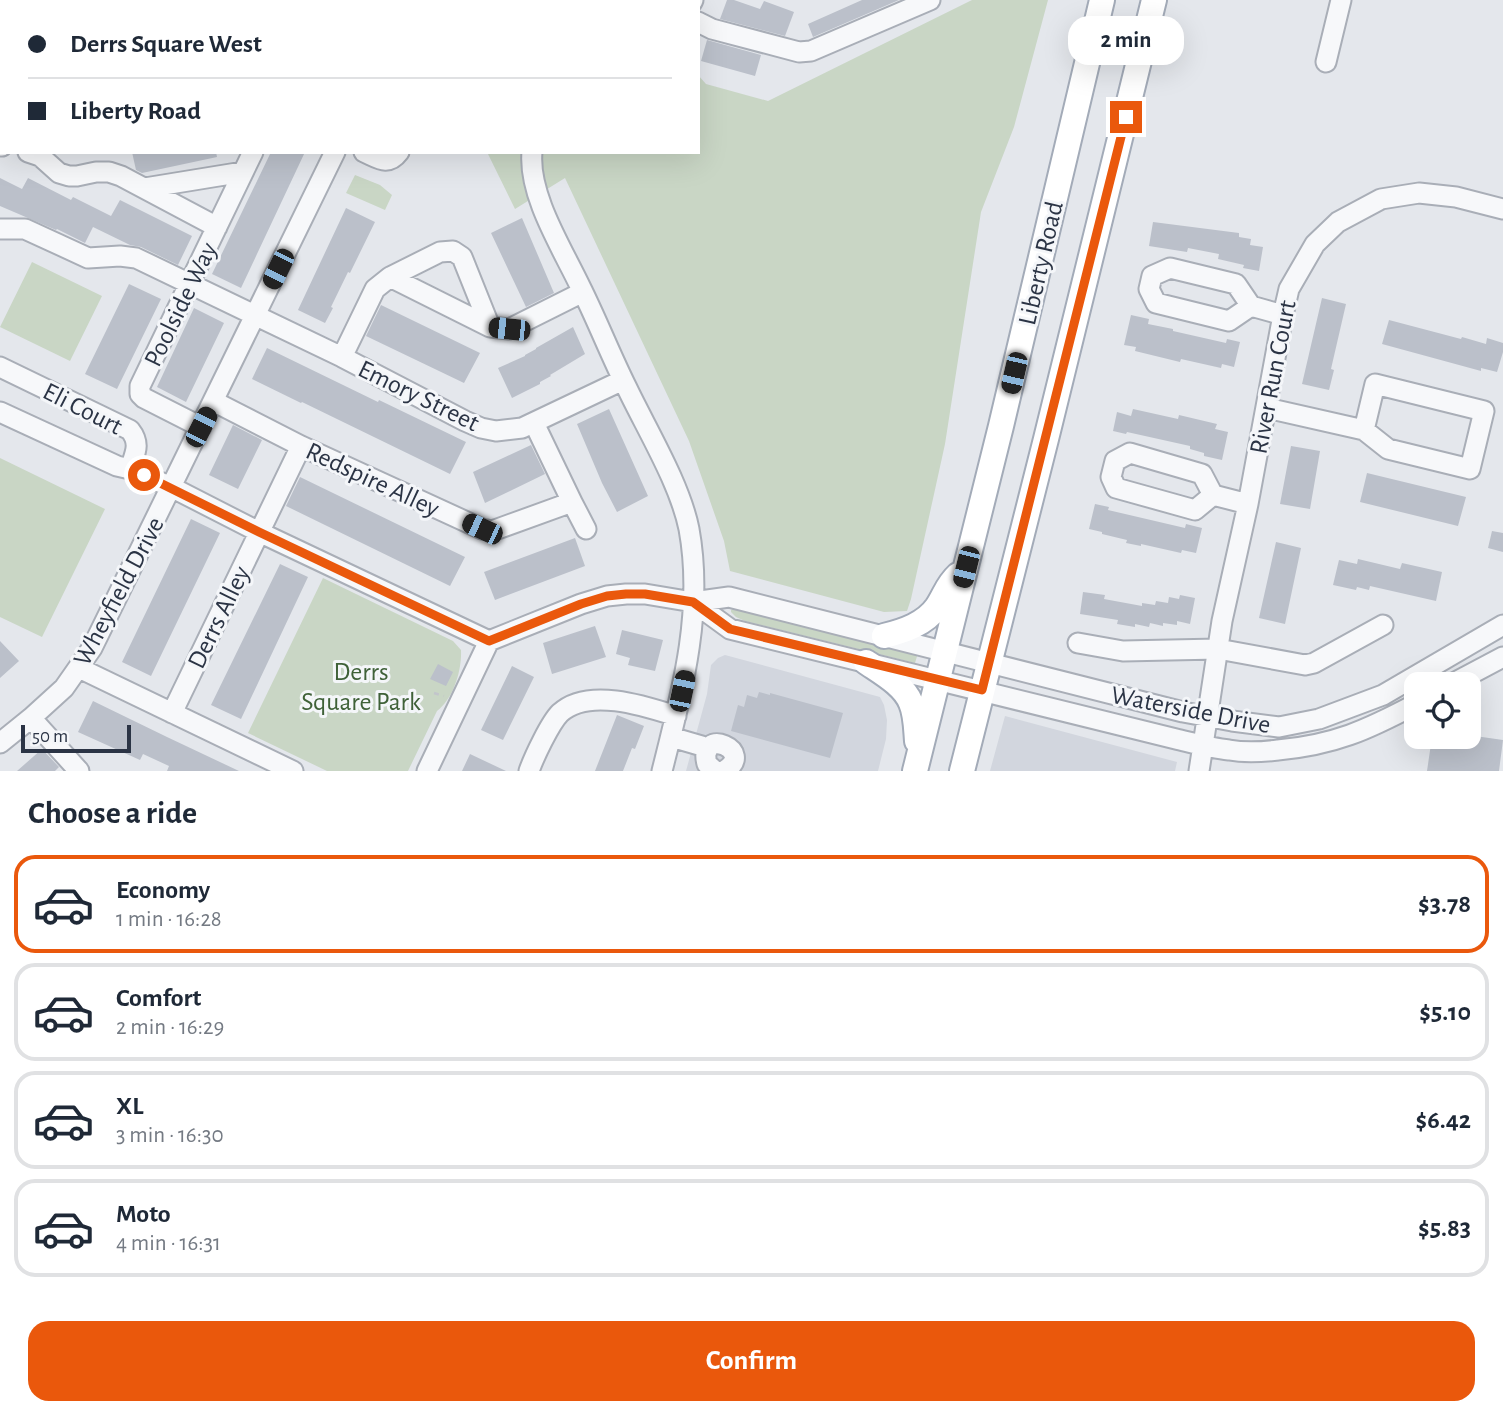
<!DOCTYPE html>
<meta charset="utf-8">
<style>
body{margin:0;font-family:"Alegreya Sans",sans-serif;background:#f2f2f3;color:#1f2937;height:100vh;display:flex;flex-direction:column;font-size:26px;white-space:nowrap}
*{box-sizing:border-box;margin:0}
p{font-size:23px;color:#747a83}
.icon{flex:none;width:38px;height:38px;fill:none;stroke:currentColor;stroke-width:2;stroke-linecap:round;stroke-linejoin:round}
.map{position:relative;height:771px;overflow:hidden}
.details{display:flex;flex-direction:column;background:#fff;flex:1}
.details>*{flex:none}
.top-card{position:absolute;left:0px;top:0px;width:700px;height:154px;box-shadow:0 7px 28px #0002;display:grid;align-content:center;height:154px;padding:0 28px;background:#fff}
.fabs{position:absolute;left:1404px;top:672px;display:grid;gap:14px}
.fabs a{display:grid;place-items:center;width:77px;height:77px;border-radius:14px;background:#fff;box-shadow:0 7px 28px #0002;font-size:35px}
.scale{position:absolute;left:21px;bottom:18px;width:110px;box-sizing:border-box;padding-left:7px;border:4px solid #2b3445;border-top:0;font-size:19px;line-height:24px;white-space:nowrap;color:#2b3445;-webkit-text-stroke:5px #f4f6f9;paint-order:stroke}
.end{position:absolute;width:32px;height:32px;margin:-16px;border:9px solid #ea580c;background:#fff;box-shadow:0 0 0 4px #fff}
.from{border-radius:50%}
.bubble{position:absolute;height:49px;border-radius:21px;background:#fff;box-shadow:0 7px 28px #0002;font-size:23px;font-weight:600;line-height:49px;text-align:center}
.car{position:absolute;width:21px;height:42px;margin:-21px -10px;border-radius:9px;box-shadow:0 0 5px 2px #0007;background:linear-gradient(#222 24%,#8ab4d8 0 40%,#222 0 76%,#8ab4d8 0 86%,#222 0)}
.top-card b{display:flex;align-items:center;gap:24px;height:66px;font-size:26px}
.top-card b+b{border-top:2px solid #e0e1e3}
.top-card i{width:18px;height:18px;background:#1f2937}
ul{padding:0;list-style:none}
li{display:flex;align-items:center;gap:21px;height:98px;margin:0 14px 10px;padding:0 14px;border:4px solid #e0e1e3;border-radius:21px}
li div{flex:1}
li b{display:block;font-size:26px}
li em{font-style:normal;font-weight:600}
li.active{border-color:#ea580c}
li>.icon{width:63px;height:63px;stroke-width:1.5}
h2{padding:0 28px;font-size:32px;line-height:84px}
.button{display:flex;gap:14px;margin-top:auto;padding:14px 28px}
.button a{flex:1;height:80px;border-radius:21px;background:#ea580c;color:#fff;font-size:28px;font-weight:600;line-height:80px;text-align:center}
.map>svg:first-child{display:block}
.built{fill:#d2d6de}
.green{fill:#c9d6c5}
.building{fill:#bbc0ca}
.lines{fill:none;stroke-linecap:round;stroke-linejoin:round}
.minor-casing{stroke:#a9aeb7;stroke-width:23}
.major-casing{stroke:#a3abb8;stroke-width:28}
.path{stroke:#c2c5cb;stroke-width:2.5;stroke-dasharray:5 5;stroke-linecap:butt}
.minor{stroke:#f7f8fa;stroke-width:19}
.major{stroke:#fff;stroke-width:24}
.route{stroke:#ea580c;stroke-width:9}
.labels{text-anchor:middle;stroke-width:6;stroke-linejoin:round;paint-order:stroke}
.street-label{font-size:26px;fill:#2b3445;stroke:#f4f6f9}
.park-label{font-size:26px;fill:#3f6138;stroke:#f4f6f9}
</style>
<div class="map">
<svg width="1503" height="771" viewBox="0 0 1503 771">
<rect width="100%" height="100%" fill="#e4e7ec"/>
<path class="built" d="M725,655l155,42 4,8 3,15 -1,19 -8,32h-192l21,-77 4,-29 7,-7z
M1005,716l172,46 -2,9h-185z"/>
<path class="green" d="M402,0h209l4,2h-212z
M972,0h76l-34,127 -33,85 -36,232 -34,155 -4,12 -23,1 -154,-41 -6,-30 -35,-100 -124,-263 -50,31 -28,-57h211v-77l8,9 62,17z
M355,175l25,10 12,10 -7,15 -39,-17z
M32,262l70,34 -32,65 -70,-34z
M0,458l105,51 -63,128 -42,-20z
M323,578l130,63 8,9c1,21 -8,49 -24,61l-29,60h-81l-79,-38z
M736,608l182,45 -3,10 -170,-42 -9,-4 -5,-5v-2z"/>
<path class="building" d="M727,0h7l26,9 4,-8 30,11 -9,24 -65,-17z
M862,0h37l-86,37 -5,-13z
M707,40l54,15 -6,21 -54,-15z
M132,152h84l1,5 -75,16 -6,-3z
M271,152h34l-64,136 -29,-14z
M0,178l22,11 6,-11 43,22 2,-3 38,19 9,-16 72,36 -14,29 -37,-18 -11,-2 -37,-18 -8,16 -28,-14 -1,1 -56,-24z
M346,208l29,14 -25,51 -2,-1 -17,35 2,1 -8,15 -27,-13z
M522,218l32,75 -28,14 -35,-74z
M1153,222l86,11v4l12,2 -1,6 13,2 -4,24 -16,-3 1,-3 -26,-6 1,-5 -31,-6 -1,4 -38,-6z
M129,284l32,15 -44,90 -32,-15z
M1322,298l24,6 -15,65 3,1 -5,20 -27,-6z
M381,305l99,48 -16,30 -98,-47z
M194,308l30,15 -38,79 -29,-15z
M1131,315l18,4 -1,5 25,5v2l53,12 1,-4 13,3 -6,25 -12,-3 -1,4 -40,-9 -1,3 -45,-11 1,-4 -12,-2z
M1389,320l72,19 1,-2 24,7 1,-6 16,5v9l-6,20 -16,-4v3l-99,-27z
M573,327l12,27 -35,21 1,1 -11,6v2l-28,14 -14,-30 27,-12v-1l11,-6v-1z
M267,348l111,54 1,-2 87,42 -16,32 -148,-72 -1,1 -49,-24z
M609,409l39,87 -31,16 -15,-29 -25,-59z
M1133,409l45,10 1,-4 38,9 -2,5 13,3 -6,28 -18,-4v-3l-14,-4v-3l-63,-14 -1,2 -13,-3 4,-19 14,4z
M233,425l29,15 -24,49 -29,-14z
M531,445l14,29 -60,29 -12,-31z
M1291,446l29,5 -10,58 -30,-5z
M1367,473l99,24 -8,29 -98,-24z
M300,477l165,80 -15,29 -164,-80z
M1095,504l14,3 -1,3 77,18 1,-4 16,4 -6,25 -14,-3 -1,3 -40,-9v2l-15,-3 1,-3 -25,-6v-2l-13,-3z
M191,519l29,14 -69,143 -29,-14z
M1492,531l11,2v19l-15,-4z
M575,538l10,28 -90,34 -11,-28z
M1276,542l25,6 -16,76 -26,-6z
M1358,559l42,10 2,-6 40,9 -6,29 -66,-15 -1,4 -12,-3 -1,3 -23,-5 6,-25 18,4z
M280,564l28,13 -67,142 -30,-14z
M1083,592l22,3 -1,4 38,7v-3l13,2 1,-4 12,2 1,-6 10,2 1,-4 15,3 -5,26 -13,-3v4l-14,-2v3l-13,-3 -1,4 -14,-3v3l-18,-3 1,-4 -38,-6z
M595,626l11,31 -54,17 -9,-31z
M622,630l41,10 -8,31 -27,-6 2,-7 -14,-4z
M0,641l19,20 -19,17z
M438,664l15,8 -7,14 -16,-7z
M512,666l22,11 -31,63 -22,-10z
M759,692l11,3v-2l73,20 -13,45 -99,-27 7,-26 6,2 3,-12 10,3z
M93,701l74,36 72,34h-72l2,-5 -26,-12 -3,6 -62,-28z
M617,715l27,11 -9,23 -3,-1 -9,23h-28z
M1468,735l35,5 -4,31h-72l5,-34h36z
M42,749l17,18 -4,4h-38z
M470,754l36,17h-44z"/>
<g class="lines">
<defs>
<path id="minor" d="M649,0l5,2
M692,2l1,-2
M698,22l14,7 87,23 12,-1 119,-51
M1326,62l15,-62
M0,77h2
M0,146h2
M28,152l12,4 19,17 10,3h8l19,-4h13l12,4 96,51
M364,152c14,6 24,15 35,0
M532,152c-4,43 30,96 48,134 17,34 30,68 47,102 20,42 53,96 62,141 15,82 -7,163 -27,242
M145,188l98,-16
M0,229h25l63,29 32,-2 16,2 206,99 123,64 16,7 15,3 26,-3 101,-48
M390,277l50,-25 13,-1 9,6 28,70
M1251,306l-22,15 -73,-18 -7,-14 3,-13 18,-8 66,16 15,22 32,9
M342,357l33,-68 15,-12 100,50 19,2 74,-37
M0,367l130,63c11,14 5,23 0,39l-13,-3 -117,-54
M1375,384l109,27 -14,58 -82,-20 -24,-19z
M213,401l88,45 181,83 10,2 80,-29 -38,-79
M1267,408l97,22
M201,427l-57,-29 -4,-4v-8l113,-234
M130,469l41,18 88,45 230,109
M1213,495l-18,15 -79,-22 -5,-11 4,-16 15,-8 72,21 11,21 35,9
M572,502l14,27
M693,602l37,27 446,110c17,4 35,9 53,11 16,3 33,2 49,0 56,-5 89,-20 138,-46
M489,641l92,-37 26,-8 19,-2h19l48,8 36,-5 454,115 49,9 47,6 40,-8 64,-24 120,-70
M1078,643l45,8 95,-2 87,16 9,-2 69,-38
M79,668l214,103
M1452,684l51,-27
M172,713l129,-267
M31,718l48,53
M671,737l31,9 5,5
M0,743l31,-25 33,-30 28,-40 243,-496
M427,771l62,-130
M529,771c5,-14 21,-48 31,-58 28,-26 85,-7 116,3
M715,771l-8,-7c-10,-39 51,-13 17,7
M1199,771l23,-150 26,-117 35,-189 6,-26 26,-45 23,-22 43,-23 38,-6 37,4 47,12"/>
<path id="major" d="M884,636c20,-5 41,-12 53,-29 8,-12 10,-22 21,-32
M866,662c16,11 38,23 45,41 5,11 5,26 6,38
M915,771l86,-345 101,-426
M962,771l84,-332 108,-439"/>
</defs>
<use href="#minor" class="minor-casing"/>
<use href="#major" class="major-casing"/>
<path class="path" d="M434,693l10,3"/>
<use href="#minor" class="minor"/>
<use href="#major" class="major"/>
</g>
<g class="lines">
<path class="route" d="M144,475l115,57 230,109 92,-37 26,-8 19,-2h19l48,8 37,27 252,61 144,-573"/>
</g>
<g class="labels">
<g class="street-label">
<text transform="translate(1040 263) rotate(-77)" y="9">Liberty Road</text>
<text transform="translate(180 304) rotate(-64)" y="9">Poolside Way</text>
<text transform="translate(1272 377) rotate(-79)" y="9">River Run Court</text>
<text transform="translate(419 395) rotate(26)" y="9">Emory Street</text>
<text transform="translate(83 408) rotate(27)" y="9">Eli Court</text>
<text transform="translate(373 479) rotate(25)" y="9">Redspire Alley</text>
<text transform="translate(118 591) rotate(-62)" y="9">Wheyfield Drive</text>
<text transform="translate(218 617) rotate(-64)" y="9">Derrs Alley</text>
<text transform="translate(1191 709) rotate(11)" y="9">Waterside Drive</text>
</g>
<g class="park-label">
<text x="361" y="680">Derrs<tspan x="361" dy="30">Square Park</tspan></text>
</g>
</g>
</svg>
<div class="fabs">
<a><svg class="icon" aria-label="locate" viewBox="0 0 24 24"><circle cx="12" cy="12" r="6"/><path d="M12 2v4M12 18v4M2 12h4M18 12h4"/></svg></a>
</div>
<div class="scale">50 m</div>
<i class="end from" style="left:144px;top:475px"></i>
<i class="end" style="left:1126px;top:117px"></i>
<div class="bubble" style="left:1068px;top:16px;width:116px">2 min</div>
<i class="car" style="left:278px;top:269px;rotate:206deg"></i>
<i class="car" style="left:509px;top:329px;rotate:276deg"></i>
<i class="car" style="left:1014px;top:373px;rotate:193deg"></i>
<i class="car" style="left:201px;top:427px;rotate:27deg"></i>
<i class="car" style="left:482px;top:529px;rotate:295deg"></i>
<i class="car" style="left:966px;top:567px;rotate:194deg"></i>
<i class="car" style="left:682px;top:691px;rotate:12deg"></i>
<div class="top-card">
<b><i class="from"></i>Derrs Square West</b>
<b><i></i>Liberty Road</b>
</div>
</div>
<section class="details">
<h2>Choose a ride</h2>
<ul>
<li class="active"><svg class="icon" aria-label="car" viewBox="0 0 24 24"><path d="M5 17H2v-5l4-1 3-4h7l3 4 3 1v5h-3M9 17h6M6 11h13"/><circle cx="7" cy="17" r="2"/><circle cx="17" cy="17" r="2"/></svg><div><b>Economy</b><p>1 min · 16:28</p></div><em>$3.78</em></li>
<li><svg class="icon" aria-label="car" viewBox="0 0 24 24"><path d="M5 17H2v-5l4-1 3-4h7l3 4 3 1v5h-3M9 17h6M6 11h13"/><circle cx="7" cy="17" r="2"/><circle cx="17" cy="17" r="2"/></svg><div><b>Comfort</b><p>2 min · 16:29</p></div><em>$5.10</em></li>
<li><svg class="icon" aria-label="car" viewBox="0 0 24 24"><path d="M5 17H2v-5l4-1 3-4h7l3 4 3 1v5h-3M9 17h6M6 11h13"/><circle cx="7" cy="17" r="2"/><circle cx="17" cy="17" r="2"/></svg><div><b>XL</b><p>3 min · 16:30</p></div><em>$6.42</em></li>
<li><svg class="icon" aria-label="car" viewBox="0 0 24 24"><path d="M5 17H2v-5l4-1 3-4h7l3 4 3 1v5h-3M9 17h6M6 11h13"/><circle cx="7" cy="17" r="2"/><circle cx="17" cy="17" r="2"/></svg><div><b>Moto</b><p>4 min · 16:31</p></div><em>$5.83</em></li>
</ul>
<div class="button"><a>Confirm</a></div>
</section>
